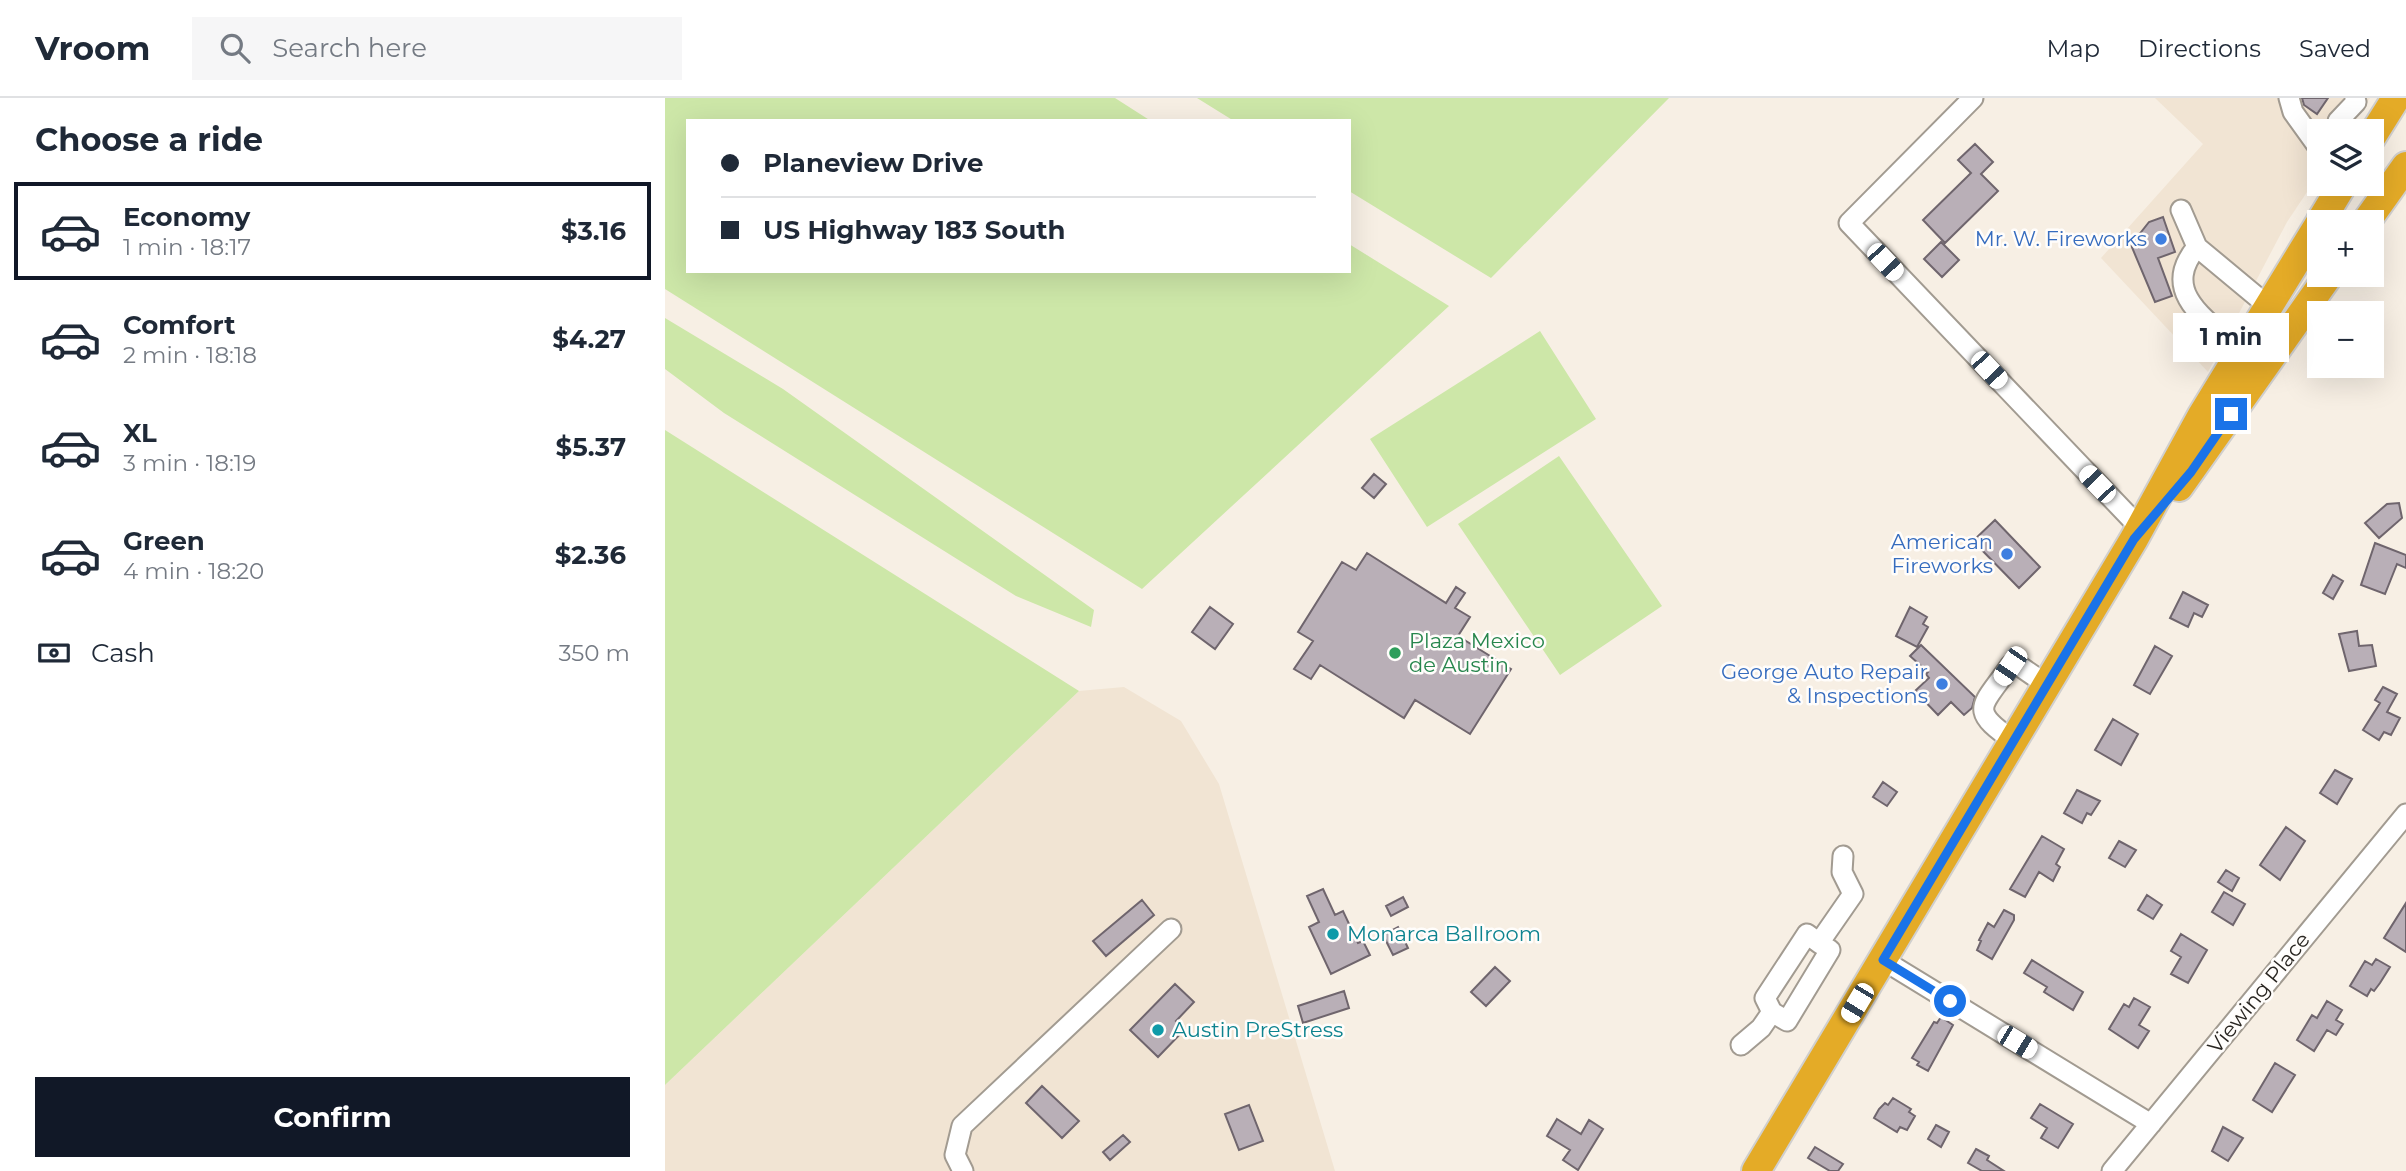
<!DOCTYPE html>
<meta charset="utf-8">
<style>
body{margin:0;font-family:Montserrat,sans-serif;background:#f6f6f7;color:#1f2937;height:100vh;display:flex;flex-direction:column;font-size:26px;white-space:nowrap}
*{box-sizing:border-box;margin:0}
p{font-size:23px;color:#747a83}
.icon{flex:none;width:38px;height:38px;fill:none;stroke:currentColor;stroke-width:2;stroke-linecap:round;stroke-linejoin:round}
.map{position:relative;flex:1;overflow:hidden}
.drawer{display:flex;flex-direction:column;background:#fff;width:665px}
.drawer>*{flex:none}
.top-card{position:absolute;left:21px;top:21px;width:665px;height:154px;border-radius:0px;box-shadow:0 7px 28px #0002;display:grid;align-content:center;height:154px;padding:0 35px;background:#fff}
.tools{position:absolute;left:1642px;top:21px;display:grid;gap:14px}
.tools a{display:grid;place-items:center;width:77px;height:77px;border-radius:0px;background:#fff;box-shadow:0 7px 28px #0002;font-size:35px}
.end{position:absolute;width:32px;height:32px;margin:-16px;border:9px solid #1a73e8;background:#fff;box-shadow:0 0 0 4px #fff}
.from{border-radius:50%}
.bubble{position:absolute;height:49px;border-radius:0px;background:#fff;box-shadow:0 7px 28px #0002;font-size:23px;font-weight:700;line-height:49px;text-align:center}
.car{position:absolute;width:21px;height:42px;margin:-21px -10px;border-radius:9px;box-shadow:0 0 5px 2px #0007;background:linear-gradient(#fff 24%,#345 0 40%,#fff 0 76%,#345 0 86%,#fff 0)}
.top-card b{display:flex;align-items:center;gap:24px;height:66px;font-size:26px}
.top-card b+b{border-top:2px solid #e0e1e3}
.top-card i{width:18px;height:18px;background:#1f2937}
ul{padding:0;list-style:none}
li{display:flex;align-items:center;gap:21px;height:98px;margin:0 14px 10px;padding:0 21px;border:4px solid transparent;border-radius:0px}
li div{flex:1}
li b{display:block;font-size:26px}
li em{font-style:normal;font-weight:700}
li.on{border-color:#111827}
li>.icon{width:63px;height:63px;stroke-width:1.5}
h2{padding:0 35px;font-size:32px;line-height:84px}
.pay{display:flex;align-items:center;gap:18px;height:77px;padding:0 35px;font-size:26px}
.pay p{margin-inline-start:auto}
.button{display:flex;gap:14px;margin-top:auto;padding:14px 35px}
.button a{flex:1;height:80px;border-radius:0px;background:#111827;color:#fff;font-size:28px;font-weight:700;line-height:80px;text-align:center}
header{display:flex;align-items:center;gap:42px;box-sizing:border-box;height:98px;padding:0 35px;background:#fff;border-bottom:2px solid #e0e1e3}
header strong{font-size:33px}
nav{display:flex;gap:38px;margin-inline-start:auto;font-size:24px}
.search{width:490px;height:63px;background:#f6f6f7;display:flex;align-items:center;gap:18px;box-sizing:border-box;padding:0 24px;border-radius:0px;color:#747a83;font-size:26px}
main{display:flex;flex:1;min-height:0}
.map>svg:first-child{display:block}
.built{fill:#f1e4d3}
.green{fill:#cde7a8}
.building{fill:#b9afb7;stroke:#6f656d;stroke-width:2}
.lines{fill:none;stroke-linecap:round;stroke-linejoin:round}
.minor-casing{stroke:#a29b91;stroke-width:23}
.highway-casing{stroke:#d0cfce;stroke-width:32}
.minor{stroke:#fff;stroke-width:19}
.highway{stroke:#e4ab27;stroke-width:28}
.route{stroke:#1a73e8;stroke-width:9}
.shop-dot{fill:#3f7fe0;stroke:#fffdfb;stroke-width:2.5}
.leisure-dot{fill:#2e9e5b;stroke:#fffdfb;stroke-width:2.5}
.culture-dot{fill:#0f9aa8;stroke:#fffdfb;stroke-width:2.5}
.labels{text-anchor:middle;stroke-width:5;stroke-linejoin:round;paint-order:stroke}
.shop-label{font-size:21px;fill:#366cbe;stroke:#fffdfb;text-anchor:end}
.leisure-label{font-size:21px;fill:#27864d;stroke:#fffdfb;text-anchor:start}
.culture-label{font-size:21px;fill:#0d838f;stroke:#fffdfb;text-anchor:start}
.street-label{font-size:21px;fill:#292622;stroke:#fffdfb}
</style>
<header>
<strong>Vroom</strong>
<div class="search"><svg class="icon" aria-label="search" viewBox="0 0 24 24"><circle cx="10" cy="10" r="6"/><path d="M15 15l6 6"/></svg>Search here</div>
<nav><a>Map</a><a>Directions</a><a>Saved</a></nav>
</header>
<main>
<section class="drawer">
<h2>Choose a ride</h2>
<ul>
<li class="on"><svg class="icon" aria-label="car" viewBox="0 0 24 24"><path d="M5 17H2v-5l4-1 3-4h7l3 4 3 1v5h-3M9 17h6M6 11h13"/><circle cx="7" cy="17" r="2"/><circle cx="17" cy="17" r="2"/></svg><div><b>Economy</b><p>1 min · 18:17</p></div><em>$3.16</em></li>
<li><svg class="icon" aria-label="car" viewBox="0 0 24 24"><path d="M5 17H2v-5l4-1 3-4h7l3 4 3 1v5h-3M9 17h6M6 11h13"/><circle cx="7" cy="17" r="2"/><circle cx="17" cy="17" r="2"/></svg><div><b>Comfort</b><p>2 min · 18:18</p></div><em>$4.27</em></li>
<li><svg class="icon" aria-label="car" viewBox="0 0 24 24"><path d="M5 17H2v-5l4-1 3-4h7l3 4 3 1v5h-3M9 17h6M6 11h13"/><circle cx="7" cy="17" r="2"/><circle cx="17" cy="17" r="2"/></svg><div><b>XL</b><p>3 min · 18:19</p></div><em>$5.37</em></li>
<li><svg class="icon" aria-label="car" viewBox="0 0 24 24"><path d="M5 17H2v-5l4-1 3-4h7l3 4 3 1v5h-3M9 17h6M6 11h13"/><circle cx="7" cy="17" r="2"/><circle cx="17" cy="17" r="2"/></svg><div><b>Green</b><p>4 min · 18:20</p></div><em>$2.36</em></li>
</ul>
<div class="pay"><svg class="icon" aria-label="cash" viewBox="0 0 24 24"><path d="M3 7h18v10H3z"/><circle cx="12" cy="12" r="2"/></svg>Cash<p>350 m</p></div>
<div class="button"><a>Confirm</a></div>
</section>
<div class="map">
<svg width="1741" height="1073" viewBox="0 0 1741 1073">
<rect width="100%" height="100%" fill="#f7efe4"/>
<path class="built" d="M1490,0h215l-22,33h-29v43l-32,48 -79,150 -107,-114 102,-114z
M459,589l57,34 38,63 116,387h-670v-86l414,-394z"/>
<path class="green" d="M0,0h450l36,23h-463v150h661v-27l100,62 -307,283 -477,-300z
M532,0h472l-178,180 -142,-87v-70h-115z
M0,220l118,71 311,221 -3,17 -75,-31 -292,-183 -59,-44z
M875,233l56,88 -169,108 -57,-88z
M0,332l414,261 -414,394z
M894,358l103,150 -102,69 -102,-151z"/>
<path class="building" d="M1637,0h26l-11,16 -13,-9z
M1310,46l18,18 -12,12 17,17 -53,52 -22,-23 48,-47 -13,-13z
M1498,119l12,35 -17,6 14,38 -17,6 -24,-57 18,-23z
M1276,144l18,18 -17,17 -18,-18z
M709,376l12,10 -12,14 -12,-10z
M1734,405l3,15 -23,20 -14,-15 22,-19z
M1330,422l45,47 -21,21 -46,-47z
M1710,445l31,12v13l-9,-4 -12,30 -24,-9z
M702,455l79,50 10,-16 9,6 -10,15 15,9 -12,19 53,33 -41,65 -55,-34 -11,18 -84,-53 -9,14 -17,-10 19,-28 -15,-9 44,-70 14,8z
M1668,477l10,6 -10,18 -10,-6z
M1518,494l25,13 -6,12 -8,-4 -6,14 -18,-9z
M545,509l23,17 -18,25 -23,-17z
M1245,509l17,10 -4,7 5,3 -11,20 -21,-11z
M1692,533l2,15 13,-1 4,21 -27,5 -10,-37z
M1256,547l54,52 -3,11 -8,7 -13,-13 -13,13 -23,-24 14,-13 -3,-4 2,-2 -18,-16z
M1490,548l17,10 -22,38 -16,-9z
M1718,589l14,7 -10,18 13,6 -9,17 -7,-3 -5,8 -16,-10 17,-27 -5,-3z
M1448,621l25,15 -17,31 -26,-15z
M1670,672l17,9 -15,25 -17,-11z
M1218,684l14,10 -10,14 -14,-9z
M1412,692l23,11 -9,14 -4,-2 -5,10 -18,-10z
M1621,729l19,14 -25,39 -20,-15z
M1377,738l22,13 -8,15 4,3 -7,14 -14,-9 -14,25 -15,-8z
M1454,743l17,9 -11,17 -16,-9z
M1561,772l13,8 -7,13 -14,-9z
M658,791l12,26 8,-4 15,32 5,-2 7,14 -39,19 -22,-47 10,-5 -12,-26z
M1559,794l21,12 -12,21 -21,-13z
M1482,797l15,10 -9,14 -15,-9z
M738,799l5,10 -17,9 -5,-10z
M477,802l12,15 -48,41 -13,-15z
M1741,805v49l-22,-14z
M1339,812l10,5v5l-22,39 -15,-9 4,-9 -2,-1 9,-17 6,4z
M733,829l10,21 -15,7 -10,-20z
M1516,836l26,16 -19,33 -17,-9 10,-17 -10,-6z
M1711,861l14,8 -10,16 -6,8 -3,-2 -4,7 -17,-10 15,-25 7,4z
M1367,862l51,32 -10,18 -29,-18 3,-5 -23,-14z
M830,869l15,14 -24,25 -15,-14z
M510,886l19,18 -18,19 9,8 -27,28 -28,-27z
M679,893l5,17 -46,15 -5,-17z
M1469,900l16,9 -11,18 10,6 -11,17 -29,-19 15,-25 5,3z
M1662,903l15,9 -6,10 7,4 -7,11 -9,-5 -13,21 -17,-11 15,-25 5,3z
M1276,919l12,8 -25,46 -11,-6 2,-3 -7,-4 22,-36 3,1z
M1610,965l20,12 -23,37 -19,-12z
M377,988l37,35 -17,17 -36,-35z
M1228,1000l18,11 -2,3 6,4 -8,14 -7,-3 -3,5 -23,-14 5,-9 6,-6 3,2z
M1375,1006l33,20 -15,24 -17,-10 6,-10 -16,-10z
M584,1007l14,36 -24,9 -14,-36z
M892,1021l24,15 8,-14 14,9 -25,41 -15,-10 7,-10 -23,-14z
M1271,1027l13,7 -8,15 -13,-8z
M1558,1029l20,11 -15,23 -16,-10z
M458,1037l7,7 -20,18 -7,-8z
M1150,1049l28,17 -5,7h-8l-22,-13z
M1311,1051l13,7 -2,4 17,11h-22l-14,-8z"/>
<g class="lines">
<defs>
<path id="minor" d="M1308,0l-124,125 291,305
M1624,0l4,14 23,32 3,-3
M1687,33l-14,-10 18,-19 -1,-4
M1516,112l16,37 71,59
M1532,149c-39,46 12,75 45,103
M1349,643c-47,-32 -32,-34 -4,-75l8,-1 29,20
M1154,845l-12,-9 -42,64 7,14 15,9 43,-71 -11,-7 34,-49 -11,-22 1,-16
M1218,862l268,164
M1076,947l20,-17 11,-16
M298,1073l-8,-16 7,-29 209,-197
M1447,1073l294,-357"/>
<path id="highway" d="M1706,40l25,-40
M1655,124l23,-38
M1701,124l40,-56
M1514,389l150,-212
M1091,1073l378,-632 68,-124 117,-191"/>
</defs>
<use href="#minor" class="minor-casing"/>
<use href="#highway" class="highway-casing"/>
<use href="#minor" class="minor"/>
<use href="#highway" class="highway"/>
</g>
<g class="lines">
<path class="route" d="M1285,903l-67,-41 251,-421 57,-67 40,-58"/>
</g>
<g class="shop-dot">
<circle cx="1496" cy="141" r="7"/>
<circle cx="1342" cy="456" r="7"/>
<circle cx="1277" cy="586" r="7"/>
</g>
<circle class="leisure-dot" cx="730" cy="555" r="7"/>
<g class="culture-dot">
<circle cx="668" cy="836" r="7"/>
<circle cx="493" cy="932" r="7"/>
</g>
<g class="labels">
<g class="shop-label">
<text x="1482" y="148">Mr. W. Fireworks</text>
<text x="1328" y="451">American<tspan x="1328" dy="24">Fireworks</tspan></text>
<text x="1263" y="581">George Auto Repair<tspan x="1263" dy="24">&amp; Inspections</tspan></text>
</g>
<g class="leisure-label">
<text x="744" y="550">Plaza Mexico<tspan x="744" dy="24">de Austin</tspan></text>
</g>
<g class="culture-label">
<text x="682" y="843">Monarca Ballroom</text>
<text x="507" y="939">Austin PreStress</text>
</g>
<g class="street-label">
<text transform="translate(1594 895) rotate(-51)" y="7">Viewing Place</text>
</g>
</g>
</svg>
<div class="tools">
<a><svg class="icon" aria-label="layers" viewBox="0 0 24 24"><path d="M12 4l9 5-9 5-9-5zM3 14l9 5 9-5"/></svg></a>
<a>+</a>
<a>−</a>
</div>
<i class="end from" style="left:1285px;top:903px"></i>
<i class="end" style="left:1566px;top:316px"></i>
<div class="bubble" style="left:1508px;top:215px;width:116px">1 min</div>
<i class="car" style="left:1220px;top:164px;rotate:137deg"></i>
<i class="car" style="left:1324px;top:272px;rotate:137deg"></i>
<i class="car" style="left:1432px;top:386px;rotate:316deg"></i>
<i class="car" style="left:1345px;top:568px;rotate:214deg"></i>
<i class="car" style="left:1192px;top:905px;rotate:211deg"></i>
<i class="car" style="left:1352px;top:944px;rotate:121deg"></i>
<div class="top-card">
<b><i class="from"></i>Planeview Drive</b>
<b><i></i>US Highway 183 South</b>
</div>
</div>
</main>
